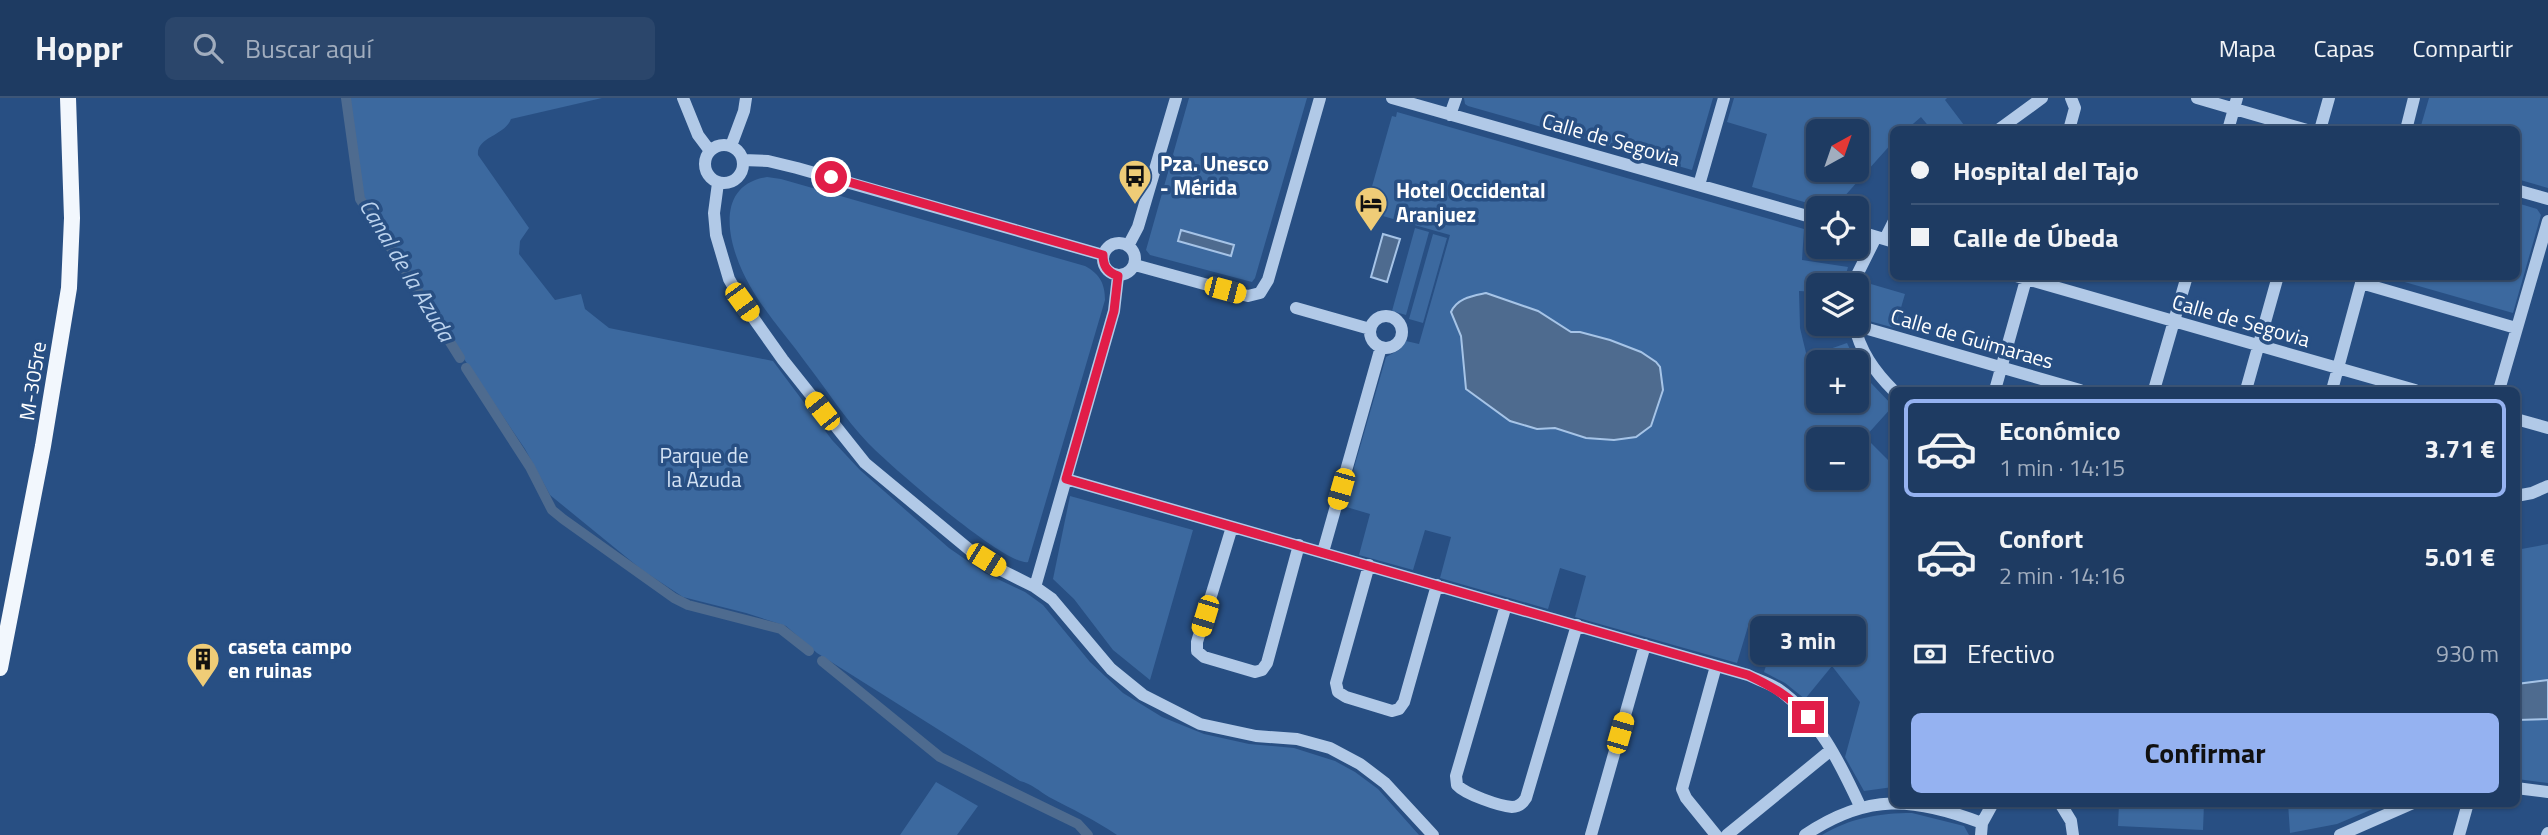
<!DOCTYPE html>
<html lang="es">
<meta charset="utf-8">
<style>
body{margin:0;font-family:"Titillium Web",sans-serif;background:#2b466b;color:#f1f3f6;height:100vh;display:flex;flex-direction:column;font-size:26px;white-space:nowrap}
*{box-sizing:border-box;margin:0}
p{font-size:23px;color:#a1adbe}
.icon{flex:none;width:38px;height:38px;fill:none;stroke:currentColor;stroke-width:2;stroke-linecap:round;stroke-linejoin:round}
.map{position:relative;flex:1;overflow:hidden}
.panel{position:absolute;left:1890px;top:289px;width:630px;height:420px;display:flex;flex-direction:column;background:#1e3b62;border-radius:10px;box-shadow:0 2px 5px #0004,0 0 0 2px #3c5577}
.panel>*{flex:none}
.hud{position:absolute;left:1890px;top:28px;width:630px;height:154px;border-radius:10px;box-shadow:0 2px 5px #0004,0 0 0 2px #3c5577;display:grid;align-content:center;height:154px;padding:0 21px;background:#1e3b62}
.needle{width:46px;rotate:40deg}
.controls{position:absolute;left:1806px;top:21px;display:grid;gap:14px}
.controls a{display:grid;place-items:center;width:63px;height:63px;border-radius:10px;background:#1e3b62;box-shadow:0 2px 5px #0004,0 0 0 2px #3c5577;font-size:35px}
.end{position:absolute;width:32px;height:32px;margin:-16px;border:9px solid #e11d48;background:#fff;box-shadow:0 0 0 4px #fff}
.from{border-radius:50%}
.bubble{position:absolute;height:49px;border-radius:10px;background:#1e3b62;box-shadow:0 2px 5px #0004,0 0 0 2px #3c5577;font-size:23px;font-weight:700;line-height:49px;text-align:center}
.car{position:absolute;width:21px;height:42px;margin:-21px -10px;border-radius:9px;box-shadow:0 0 5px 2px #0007;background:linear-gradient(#f5c518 24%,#345 0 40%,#f5c518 0 76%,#345 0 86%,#f5c518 0)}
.hud b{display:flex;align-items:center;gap:24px;height:66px;font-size:26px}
.hud b+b{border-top:2px solid #3c5577}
.hud i{width:18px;height:18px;background:#f1f3f6}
ul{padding:12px 0 0;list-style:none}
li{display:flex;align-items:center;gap:21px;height:98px;margin:0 14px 10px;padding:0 7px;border:4px solid transparent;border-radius:10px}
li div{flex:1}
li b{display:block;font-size:26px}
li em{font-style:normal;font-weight:700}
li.on{border-color:#95b2f1}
li>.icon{width:63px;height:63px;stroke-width:1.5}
.pay{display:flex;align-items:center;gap:18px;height:77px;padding:0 21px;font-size:26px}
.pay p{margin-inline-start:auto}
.action{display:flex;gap:14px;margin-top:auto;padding:14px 21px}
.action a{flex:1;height:80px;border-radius:10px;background:#95b2f1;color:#111;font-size:28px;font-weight:700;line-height:80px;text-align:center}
header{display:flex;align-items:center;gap:42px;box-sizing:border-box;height:98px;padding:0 35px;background:#1e3b62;border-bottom:2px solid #3c5577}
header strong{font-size:33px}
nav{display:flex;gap:38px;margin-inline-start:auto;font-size:24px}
.search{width:490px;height:63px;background:#2b466b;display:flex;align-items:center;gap:18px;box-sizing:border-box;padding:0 24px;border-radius:10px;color:#a1adbe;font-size:26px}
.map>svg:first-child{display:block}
.green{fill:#3c699f;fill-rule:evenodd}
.water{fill:#4e6b8f;stroke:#a6c4e7;stroke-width:2}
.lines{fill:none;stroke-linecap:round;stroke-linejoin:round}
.canal{stroke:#4e6b8f;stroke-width:10}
.minor{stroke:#b1c9e7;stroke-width:12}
.major{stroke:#f2f7fd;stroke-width:16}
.route{stroke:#e11d48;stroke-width:9}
.labels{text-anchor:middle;stroke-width:7;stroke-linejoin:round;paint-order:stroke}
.street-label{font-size:21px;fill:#fff;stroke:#284f83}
.poi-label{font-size:21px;font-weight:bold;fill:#fff;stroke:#284f83;text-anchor:start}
.park-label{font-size:21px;fill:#d4e3f5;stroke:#284f83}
.water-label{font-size:23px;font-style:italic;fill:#bcd3ee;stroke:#284f83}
</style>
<header>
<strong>Hoppr</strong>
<div class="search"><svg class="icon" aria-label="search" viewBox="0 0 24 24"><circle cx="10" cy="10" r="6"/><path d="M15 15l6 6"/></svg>Buscar aquí</div>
<nav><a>Mapa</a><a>Capas</a><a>Compartir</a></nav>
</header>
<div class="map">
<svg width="2548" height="737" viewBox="0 0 2548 737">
<rect width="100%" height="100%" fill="#284f83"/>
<path class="green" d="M348,0h254l-91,21c-6,17 -35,18 -33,36l51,73 -9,13 -1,13 36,46 26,-6 4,15 24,19 164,33 59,79 28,30 89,78 36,25 40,19 18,13 47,57 33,31 39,24 42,17 45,10 45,4 41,13 20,11 23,17 41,46h-302c-22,-15 -45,-26 -68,-38 -10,-6 -17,-13 -29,-16l-203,-128 -31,-27 -40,-13 -63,-16 -41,-27 -92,-75 -25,-46 -63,-93 -19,-33 -80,-126z
M1189,0h118l-52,180 -3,4 -102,-27 -4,-5z
M1464,0h249l-21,72 -224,-64 -3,-2z
M1734,0h213l-2,2 22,29h-36l-10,-12 -14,12 -13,1 -1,12 -59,66h-9l-73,-21 15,-53 -40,-12zM1818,33h39v39h-39z
M2429,0h119v90l-31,-9 -1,-49 -96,-1z
M1397,14l407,117 -2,31 46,7 -5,18h-25v7l-19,-1 1,37 7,29 40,-14 9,19h-38v39h39v-37l14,19 22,23 -28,31 28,28v322l-29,4 -19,-34 15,-55 -28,-36 -27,33 -20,-16 -21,-11 13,-41 -28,-8 -12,40 -162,-46 11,-41 -26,-8 -12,41 -108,-31 11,-41 -26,-7 -12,40 -54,-15 11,-41 -27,-8 43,-149 13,-7 7,-9 13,3 31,-109 -85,-24 27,-95 4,1zM1818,341h39v39h-39z
M767,79l14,2 304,87c15,8 20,18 20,34l-77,262c-22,5 -141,-99 -160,-119 -23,-24 -41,-53 -62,-80 -18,-25 -41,-50 -56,-77 -20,-34 -40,-100 17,-109z
M2517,105l20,6 4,6 -28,98 -126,-36 129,-1z
M1415,130l14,4 -23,83 -14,-4z
M1433,136l14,4 -24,85 -14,-4z
M1864,184l41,12 -10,34 -26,-7 -6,-5 -2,-13z
M1070,398l123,34 -43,150 -37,-30 -39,-51 -21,-20z
M2548,446v239l-31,-4 -1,-229z
M936,684l42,24 -21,29h-57z
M2119,705h85l-1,27 -85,-4z
M2288,705h90l2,3 -43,18 -47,9z
M1912,715l52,13 5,9h-147c28,-17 58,-22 90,-22z"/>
<path class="water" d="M1181,132l53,15 -3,11 -53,-15z
M1383,136l17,5 -13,43 -16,-5z
M1486,195l52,18 33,21h9l30,8 31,12 15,10 4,5 3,23 -12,36 -15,11 -22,3 -28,-2 -31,-10 -18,1 -27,-8 -44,-32 -5,-53 -10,-24c6,-14 21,-16 35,-19z
M2548,582v39l-31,1v-36z"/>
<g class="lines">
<path class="canal" d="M346,0l14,101 100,159
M466,270l64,99 22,43 11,9 111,79 14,7 93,24 28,22
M822,563l118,96 138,67 10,11"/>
<path class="minor" d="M683,0l15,37 12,16
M1392,0l426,121
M2197,0l110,32
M1450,17l6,-17
M1998,32l44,-32
M2069,32l6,-22 -4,-10
M2228,32l9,-32
M2320,32l9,-32
M2406,32l8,-32
M705 66a19 19 0 1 1 38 0a19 19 0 1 1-38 0Z
M731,48l13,-35 2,-13
M743,62l25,1 29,7 306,87
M718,85l-4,30 2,22 13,44 13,23 41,58 82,103 106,88 30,19 34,17 17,12 59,70 32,26 57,29 56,12 41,3 33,9 30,16 25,19 48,52
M1699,87l25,-87
M2516,92l32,9
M1857,133l37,11
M1885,141l9,-18
M1103 161a16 16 0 1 1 32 0a16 16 0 1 1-32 0Z
M1128,148l10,-19 38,-129
M1135,167l113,31 12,-3 8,-13 52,-182
M2016,178l399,114
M2361,185l155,45
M1855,187l1,-8 20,-40
M1296,210l74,21
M1370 234a16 16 0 1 1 32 0a16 16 0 1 1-32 0Z
M1854,226c6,27 20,47 40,67
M1854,227l226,65
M1995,292l32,-114
M2154,292l33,-114
M2246,292l32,-114
M2332,292l31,-114
M2499,292l49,-169
M2516,321l32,9
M1066,381l682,196c10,5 21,8 30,14 40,28 62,74 82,117
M2516,398l16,-3 16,-7
M1232,429l-35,115v9l7,6 51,15 7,-2 5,-7 32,-118
M1323,454l58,-205
M1369,467l-33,118 2,9 8,5 46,14 7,-2 5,-7 33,-117
M1035,489l79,-276 4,-35
M1506,507l-50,171 1,9c8,9 42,21 55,22 7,0 11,-4 14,-9l51,-173
M2516,690l32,4
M2060,705l11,18 2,14
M1591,737l54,-190
M1716,737l-30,-37 -4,-9 34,-123
M1727,737l104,-85
M1805,737c62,-42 109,-38 177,-12
M1981,737l1,-12 11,-20
M2340,737l73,-32
M2459,737l9,-32
M2547,737l1,-2"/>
<path class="major" d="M0,570l43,-222 26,-158 3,-70 -4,-120"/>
</g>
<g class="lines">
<path class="route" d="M831,79l272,78c0,11 4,17 15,21l-4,35 -48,168 682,196c23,11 43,22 60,42"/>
</g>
<defs>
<symbol id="bus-pin" viewBox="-11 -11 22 30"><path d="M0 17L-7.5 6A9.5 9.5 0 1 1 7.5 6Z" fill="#efcc77" stroke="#284f83"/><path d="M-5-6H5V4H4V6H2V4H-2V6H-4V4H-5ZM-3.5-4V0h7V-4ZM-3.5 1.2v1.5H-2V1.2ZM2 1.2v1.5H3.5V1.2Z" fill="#111"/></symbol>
<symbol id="hotel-pin" viewBox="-11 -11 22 30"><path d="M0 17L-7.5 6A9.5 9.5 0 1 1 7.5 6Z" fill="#efcc77" stroke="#284f83"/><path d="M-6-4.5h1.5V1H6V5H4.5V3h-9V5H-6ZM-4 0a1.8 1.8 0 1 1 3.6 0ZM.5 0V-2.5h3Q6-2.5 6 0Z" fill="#111"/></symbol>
<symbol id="building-pin" viewBox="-11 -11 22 30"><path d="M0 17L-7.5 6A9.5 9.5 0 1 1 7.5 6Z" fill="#efcc77" stroke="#284f83"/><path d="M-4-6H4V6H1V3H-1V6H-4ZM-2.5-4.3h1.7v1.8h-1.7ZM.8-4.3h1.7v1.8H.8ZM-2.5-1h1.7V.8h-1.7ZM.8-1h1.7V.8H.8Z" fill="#111"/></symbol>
</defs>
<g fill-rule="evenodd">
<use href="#bus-pin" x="1116" y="59" width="38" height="52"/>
<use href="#hotel-pin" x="1352" y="86" width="38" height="52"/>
<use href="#building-pin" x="184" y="542" width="38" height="52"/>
</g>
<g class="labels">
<g class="street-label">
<text transform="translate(1611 42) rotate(16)" y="7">Calle de Segovia</text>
<text transform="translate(2241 223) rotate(16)" y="7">Calle de Segovia</text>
<text transform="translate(1972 241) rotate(16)" y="7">Calle de Guimaraes</text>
<text transform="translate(33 283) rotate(-81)" y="7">M-305re</text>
</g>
<g class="poi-label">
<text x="1160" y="73">Pza. Unesco<tspan x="1160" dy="24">- Mérida</tspan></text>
<text x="1396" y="100">Hotel Occidental<tspan x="1396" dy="24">Aranjuez</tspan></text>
<text x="228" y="556">caseta campo<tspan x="228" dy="24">en ruinas</tspan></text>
</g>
<g class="park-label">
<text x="704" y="365">Parque de<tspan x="704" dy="24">la Azuda</tspan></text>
</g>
<g class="water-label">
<text transform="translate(407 172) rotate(59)" y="8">Canal de la Azuda</text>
</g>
</g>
</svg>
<div class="controls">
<a><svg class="needle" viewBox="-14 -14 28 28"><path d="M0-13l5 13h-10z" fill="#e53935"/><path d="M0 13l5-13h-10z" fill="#a1adbe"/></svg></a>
<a><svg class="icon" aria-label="locate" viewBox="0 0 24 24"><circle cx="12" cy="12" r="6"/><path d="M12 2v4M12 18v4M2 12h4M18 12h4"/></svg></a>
<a><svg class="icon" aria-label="layers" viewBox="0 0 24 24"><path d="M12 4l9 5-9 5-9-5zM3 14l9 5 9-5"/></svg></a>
<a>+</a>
<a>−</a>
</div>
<i class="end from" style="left:831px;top:79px"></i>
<i class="end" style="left:1808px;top:619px"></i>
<div class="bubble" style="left:1750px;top:518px;width:116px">3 min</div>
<i class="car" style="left:1225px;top:192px;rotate:105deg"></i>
<i class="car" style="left:742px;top:204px;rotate:144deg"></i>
<i class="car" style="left:822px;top:313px;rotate:322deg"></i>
<i class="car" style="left:1341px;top:391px;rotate:196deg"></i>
<i class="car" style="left:986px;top:462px;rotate:122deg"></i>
<i class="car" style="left:1205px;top:518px;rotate:197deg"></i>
<i class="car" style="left:1620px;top:635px;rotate:16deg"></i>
<div class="hud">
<b><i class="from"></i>Hospital del Tajo</b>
<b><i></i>Calle de Úbeda</b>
</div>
<section class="panel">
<ul>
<li class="on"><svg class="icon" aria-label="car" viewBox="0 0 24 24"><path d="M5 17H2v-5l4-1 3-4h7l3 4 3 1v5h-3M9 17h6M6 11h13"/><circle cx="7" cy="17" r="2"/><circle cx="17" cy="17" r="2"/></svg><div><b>Económico</b><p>1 min · 14:15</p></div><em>3.71 €</em></li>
<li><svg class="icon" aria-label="car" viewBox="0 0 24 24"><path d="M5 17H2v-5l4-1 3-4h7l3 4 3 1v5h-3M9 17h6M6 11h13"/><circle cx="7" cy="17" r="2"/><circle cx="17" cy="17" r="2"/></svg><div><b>Confort</b><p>2 min · 14:16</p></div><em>5.01 €</em></li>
</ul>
<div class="pay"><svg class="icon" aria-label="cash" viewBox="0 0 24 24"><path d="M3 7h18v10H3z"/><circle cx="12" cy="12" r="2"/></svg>Efectivo<p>930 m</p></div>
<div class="action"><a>Confirmar</a></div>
</section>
</div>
